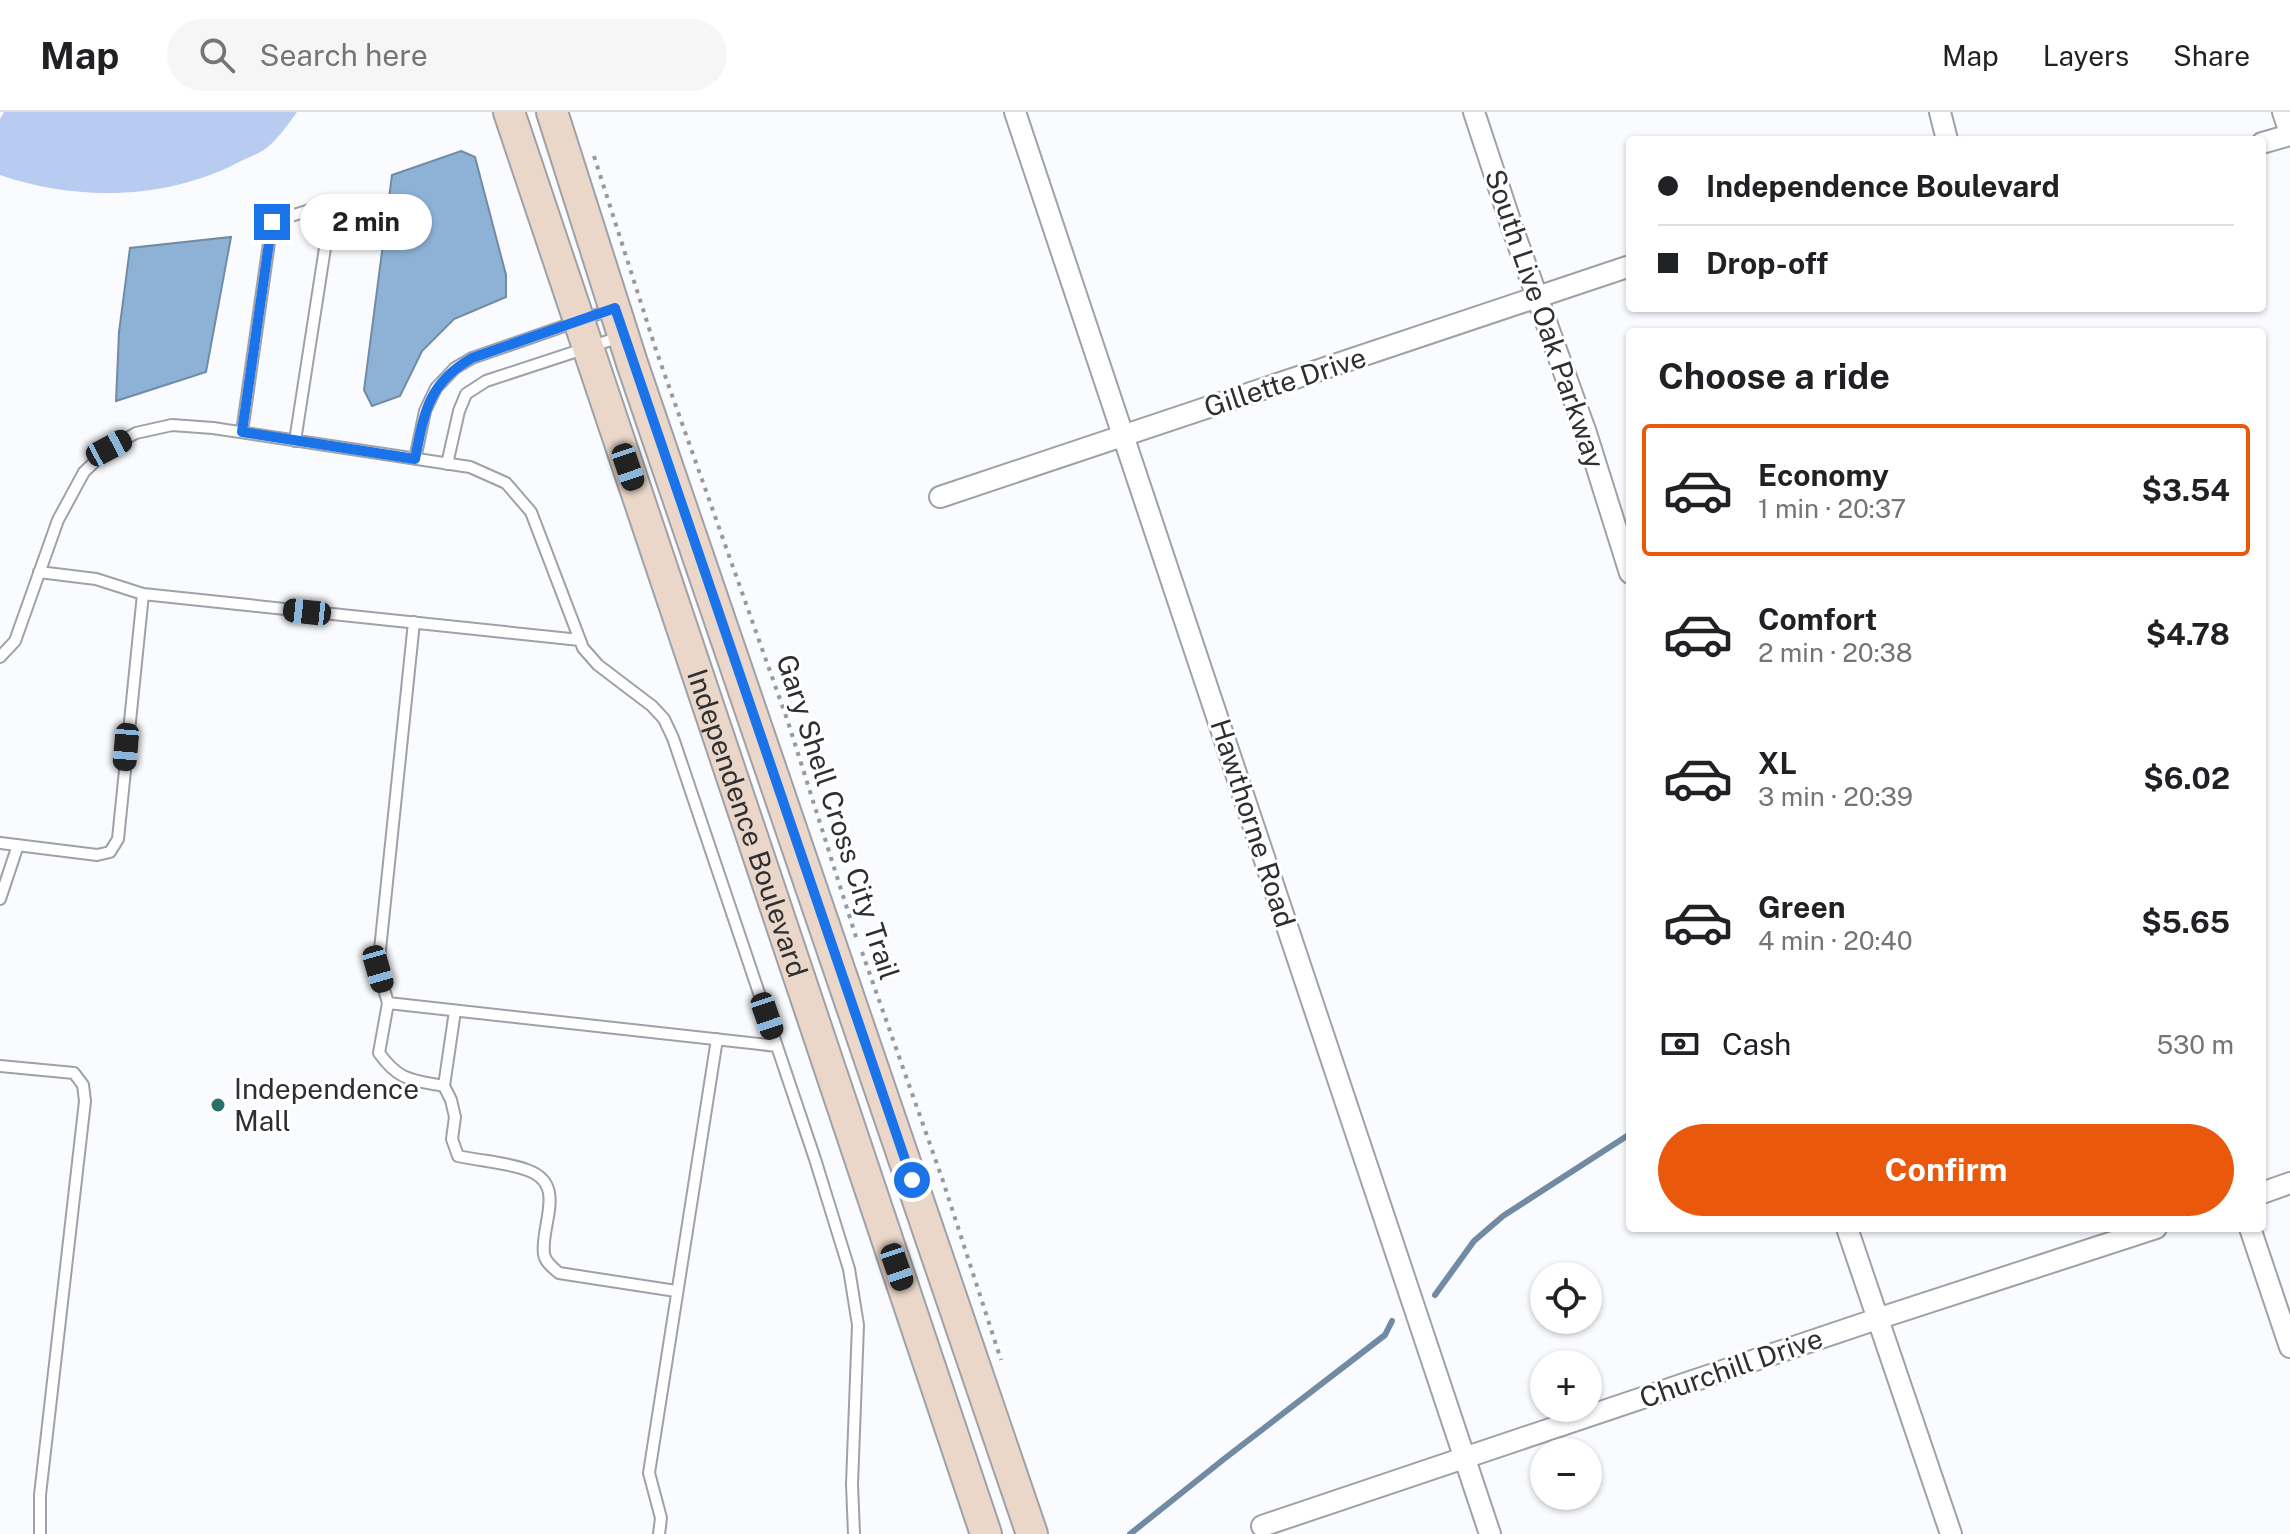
<!DOCTYPE html>
<meta charset="utf-8">
<style>
body{margin:0;font-family:"Public Sans",sans-serif;background:#f6f6f6;color:#202124;height:100vh;display:flex;flex-direction:column;font-size:30px;white-space:nowrap}
*{box-sizing:border-box;margin:0}
p{font-size:26px;color:#757577}
.icon{flex:none;width:44px;height:44px;fill:none;stroke:currentColor;stroke-width:2;stroke-linecap:round;stroke-linejoin:round}
.map{position:relative;flex:1;overflow:hidden}
.side{position:absolute;left:1626px;top:216px;width:640px;height:904px;display:flex;flex-direction:column;background:#fff;border-radius:8px;box-shadow:0 2px 6px #0004}
.side>*{flex:none}
.guide{position:absolute;left:1626px;top:24px;width:640px;height:176px;border-radius:8px;box-shadow:0 2px 6px #0004;display:grid;align-content:center;height:176px;padding:0 32px;background:#fff}
.buttons{position:absolute;left:1530px;top:1150px;display:grid;gap:16px}
.buttons a{display:grid;place-items:center;width:72px;height:72px;border-radius:50%;background:#fff;box-shadow:0 2px 6px #0004;font-size:40px}
.end{position:absolute;width:36px;height:36px;margin:-18px;border:10px solid #1a73e8;background:#fff;box-shadow:0 0 0 4px #fff}
.from{border-radius:50%}
.bubble{position:absolute;height:56px;border-radius:28px;background:#fff;box-shadow:0 2px 6px #0004;font-size:26px;font-weight:700;line-height:56px;text-align:center}
.car{position:absolute;width:24px;height:48px;margin:-24px -12px;border-radius:10px;box-shadow:0 0 6px 2px #0007;background:linear-gradient(#222 24%,#8ab4d8 0 40%,#222 0 76%,#8ab4d8 0 86%,#222 0)}
.guide b{display:flex;align-items:center;gap:28px;height:76px;font-size:30px}
.guide b+b{border-top:2px solid #e0e0e0}
.guide i{width:20px;height:20px;background:#202124}
ul{padding:0;list-style:none}
li{display:flex;align-items:center;gap:24px;height:132px;margin:0 16px 12px;padding:0 16px;border:4px solid transparent;border-radius:8px}
li div{flex:1}
li b{display:block;font-size:30px}
li em{font-style:normal;font-weight:700}
li.active{border-color:#ea580c}
li>.icon{width:72px;height:72px;stroke-width:1.5}
h2{padding:0 32px;font-size:36px;line-height:96px}
.pay{display:flex;align-items:center;gap:20px;height:88px;padding:0 32px;font-size:30px}
.pay p{margin-inline-start:auto}
.primary-button{display:flex;gap:16px;margin-top:auto;padding:16px 32px}
.primary-button a{flex:1;height:92px;border-radius:48px;background:#ea580c;color:#fff;font-size:32px;font-weight:700;line-height:92px;text-align:center}
header{display:flex;align-items:center;gap:48px;box-sizing:border-box;height:112px;padding:0 40px;background:#fff;border-bottom:2px solid #e0e0e0}
header strong{font-size:38px}
nav{display:flex;gap:44px;margin-inline-start:auto;font-size:28px}
.search{width:560px;height:72px;background:#f6f6f6;display:flex;align-items:center;gap:20px;box-sizing:border-box;padding:0 28px;border-radius:44px;color:#757577;font-size:30px}
.map>svg:first-child{display:block}
.green{fill:#b8ccf1}
.water{fill:#8eb2d6;stroke:#718ba5;stroke-width:2}
.lines{fill:none;stroke-linecap:round;stroke-linejoin:round}
.stream{stroke:#718ba5;stroke-width:6}
.service-casing{stroke:#9ea1a8;stroke-width:14}
.minor-casing{stroke:#9ea1a8;stroke-width:24}
.secondary-casing{stroke:#9ea1a8;stroke-width:34}
.path{stroke:#97999c;stroke-width:4;stroke-dasharray:4 6;stroke-linecap:butt}
.service{stroke:#fff;stroke-width:10}
.minor{stroke:#fff;stroke-width:20}
.secondary{stroke:#ebd7c9;stroke-width:30}
.route{stroke:#1a73e8;stroke-width:10}
.poi-dot{fill:#2a7169;stroke:#fff;stroke-width:3}
.labels{text-anchor:middle;stroke-width:6;stroke-linejoin:round;paint-order:stroke}
.street-label{font-size:28px;fill:#2e2f32;stroke:#fff}
.poi-label{font-size:28px;fill:#2e2f32;stroke:#fff;text-anchor:start}
</style>
<header>
<strong>Map</strong>
<div class="search"><svg class="icon" aria-label="search" viewBox="0 0 24 24"><circle cx="10" cy="10" r="6"/><path d="M15 15l6 6"/></svg>Search here</div>
<nav><a>Map</a><a>Layers</a><a>Share</a></nav>
</header>
<div class="map">
<svg width="2290" height="1422" viewBox="0 0 2290 1422">
<rect width="100%" height="100%" fill="#f9fbfe"/>
<path class="green" d="M4,0h293c-8,11 -17,24 -27,33 -7,7 -18,11 -27,15 -74,40 -164,42 -243,15v-56z"/>
<path class="water" d="M461,39l14,6 31,118v22l-52,22 -32,32 -22,45 -28,10 -8,-16 28,-215z
M231,125l-25,135 -90,29 3,-69 11,-84z"/>
<g class="lines">
<path class="stream" d="M1435,1183l39,-54 29,-25 127,-82
M1130,1422l94,-75 161,-124 7,-14"/>
<defs>
<path id="service" d="M242,320l30,-210 60,-19 -37,238
M415,347l10,-48 11,-23 19,-20 17,-10 29,-10 112,-39
M447,352l12,-53 7,-17 20,-13 134,-44
M39,460l57,7 47,15 437,46
M414,510l-36,347 10,34 -9,50c20,28 33,27 65,33l7,14 4,17 -3,22 6,17c22,5 48,6 69,14 41,14 13,55 17,84 1,8 9,14 15,19l117,18
M0,545l15,-16 43,-121 26,-48 25,-24 27,-15 36,-8 41,3 257,39 36,16 25,29 52,136 15,17 54,41 12,13 9,19 142,421 34,110 9,56 -6,159 2,50
M0,731l97,12 13,-3 8,-13 25,-245
M0,787l18,-54
M388,891l389,43
M0,954l74,7 9,12 2,16 -45,394v39
M444,974l11,-75
M659,1422l2,-16 -12,-45 68,-434"/>
<path id="minor" d="M1015,0l475,1422
M1474,0l39,118 73,203 44,140
M1940,0l7,28
M2283,0l7,21
M2262,31l28,-8
M940,385l690,-231
M2262,1081l28,-10
M1847,1116l104,306
M2250,1116l40,119
M1262,1414l615,-207 279,-91"/>
<g id="secondary">
<path id="s1" d="M509,0l477,1422"/>
<path d="M552,0l80,251 400,1171"/>
</g>
</defs>
<use href="#service" class="service-casing"/>
<use href="#minor" class="minor-casing"/>
<use href="#secondary" class="secondary-casing"/>
<path class="path" d="M594,44l62,194 132,372 69,218
M862,840l81,229 58,179"/>
<use href="#service" class="service"/>
<use href="#minor" class="minor"/>
<use href="#secondary" class="secondary"/>
</g>
<g class="lines">
<path class="route" d="M272,110l-30,210 173,27c9,-46 13,-76 57,-101l143,-50 297,872"/>
</g>
<circle class="poi-dot" cx="218" cy="993" r="8"/>
<g class="labels">
<g class="street-label">
<text transform="translate(1545 207) rotate(71)" y="10">South Live Oak Parkway</text>
<text transform="translate(1285 270) rotate(-18)" y="10">Gillette Drive</text>
<text transform="translate(838 705) rotate(72)" y="10">Gary Shell Cross City Trail</text>
<text dy="10" stroke="none"><textPath href="#s1" startOffset="750">Independence Boulevard</textPath></text>
<text transform="translate(1253 711) rotate(72)" y="10">Hawthorne Road</text>
<text transform="translate(1731 1256) rotate(-19)" y="10">Churchill Drive</text>
</g>
<g class="poi-label">
<text x="234" y="987">Independence<tspan x="234" dy="32">Mall</tspan></text>
</g>
</g>
</svg>
<div class="buttons">
<a><svg class="icon" aria-label="locate" viewBox="0 0 24 24"><circle cx="12" cy="12" r="6"/><path d="M12 2v4M12 18v4M2 12h4M18 12h4"/></svg></a>
<a>+</a>
<a>−</a>
</div>
<i class="end from" style="left:912px;top:1068px"></i>
<i class="end" style="left:272px;top:110px"></i>
<div class="bubble" style="left:300px;top:82px;width:132px">2 min</div>
<i class="car" style="left:109px;top:336px;rotate:62deg"></i>
<i class="car" style="left:628px;top:355px;rotate:161deg"></i>
<i class="car" style="left:307px;top:500px;rotate:276deg"></i>
<i class="car" style="left:126px;top:635px;rotate:185deg"></i>
<i class="car" style="left:378px;top:857px;rotate:164deg"></i>
<i class="car" style="left:767px;top:904px;rotate:161deg"></i>
<i class="car" style="left:897px;top:1155px;rotate:161deg"></i>
<div class="guide">
<b><i class="from"></i>Independence Boulevard</b>
<b><i></i>Drop-off</b>
</div>
<section class="side">
<h2>Choose a ride</h2>
<ul>
<li class="active"><svg class="icon" aria-label="car" viewBox="0 0 24 24"><path d="M5 17H2v-5l4-1 3-4h7l3 4 3 1v5h-3M9 17h6M6 11h13"/><circle cx="7" cy="17" r="2"/><circle cx="17" cy="17" r="2"/></svg><div><b>Economy</b><p>1 min · 20:37</p></div><em>$3.54</em></li>
<li><svg class="icon" aria-label="car" viewBox="0 0 24 24"><path d="M5 17H2v-5l4-1 3-4h7l3 4 3 1v5h-3M9 17h6M6 11h13"/><circle cx="7" cy="17" r="2"/><circle cx="17" cy="17" r="2"/></svg><div><b>Comfort</b><p>2 min · 20:38</p></div><em>$4.78</em></li>
<li><svg class="icon" aria-label="car" viewBox="0 0 24 24"><path d="M5 17H2v-5l4-1 3-4h7l3 4 3 1v5h-3M9 17h6M6 11h13"/><circle cx="7" cy="17" r="2"/><circle cx="17" cy="17" r="2"/></svg><div><b>XL</b><p>3 min · 20:39</p></div><em>$6.02</em></li>
<li><svg class="icon" aria-label="car" viewBox="0 0 24 24"><path d="M5 17H2v-5l4-1 3-4h7l3 4 3 1v5h-3M9 17h6M6 11h13"/><circle cx="7" cy="17" r="2"/><circle cx="17" cy="17" r="2"/></svg><div><b>Green</b><p>4 min · 20:40</p></div><em>$5.65</em></li>
</ul>
<div class="pay"><svg class="icon" aria-label="cash" viewBox="0 0 24 24"><path d="M3 7h18v10H3z"/><circle cx="12" cy="12" r="2"/></svg>Cash<p>530 m</p></div>
<div class="primary-button"><a>Confirm</a></div>
</section>
</div>
